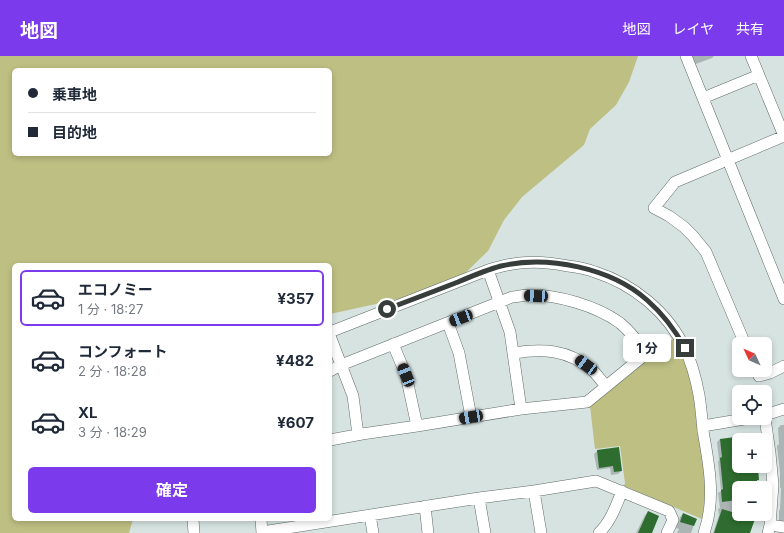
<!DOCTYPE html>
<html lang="ja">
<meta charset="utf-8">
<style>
body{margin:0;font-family:Inter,"Noto Sans JP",sans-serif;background:#f2f2f3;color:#1f2937;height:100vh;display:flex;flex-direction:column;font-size:15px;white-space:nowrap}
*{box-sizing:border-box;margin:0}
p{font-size:13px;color:#747a83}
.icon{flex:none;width:22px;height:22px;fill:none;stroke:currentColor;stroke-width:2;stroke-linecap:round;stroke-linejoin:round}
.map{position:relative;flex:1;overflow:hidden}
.sheet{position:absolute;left:12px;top:207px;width:320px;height:258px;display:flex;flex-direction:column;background:#fff;border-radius:6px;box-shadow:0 2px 6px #0003}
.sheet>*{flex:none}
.top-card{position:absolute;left:12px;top:12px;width:320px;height:88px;border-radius:6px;box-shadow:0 2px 6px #0003;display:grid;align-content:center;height:88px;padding:0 16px;background:#fff}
.needle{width:26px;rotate:314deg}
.buttons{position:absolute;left:732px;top:281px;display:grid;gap:8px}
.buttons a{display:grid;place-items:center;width:40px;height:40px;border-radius:6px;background:#fff;box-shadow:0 2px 6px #0003;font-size:20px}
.end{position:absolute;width:18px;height:18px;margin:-9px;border:5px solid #373d3b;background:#fff;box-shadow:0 0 0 2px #fff}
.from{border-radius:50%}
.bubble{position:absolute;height:28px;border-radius:6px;background:#fff;box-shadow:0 2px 6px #0003;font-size:13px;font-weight:700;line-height:28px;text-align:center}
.car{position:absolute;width:12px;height:24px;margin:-12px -6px;border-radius:5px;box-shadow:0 0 3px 1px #0007;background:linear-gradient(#222 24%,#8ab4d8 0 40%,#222 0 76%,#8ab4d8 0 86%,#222 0)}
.top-card b{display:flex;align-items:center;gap:14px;height:38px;font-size:15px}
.top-card b+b{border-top:1px solid #e0e1e3}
.top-card i{width:10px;height:10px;background:#1f2937}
ul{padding:7px 0 0;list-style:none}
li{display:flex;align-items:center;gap:12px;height:56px;margin:0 8px 6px;padding:0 8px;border:2px solid transparent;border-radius:6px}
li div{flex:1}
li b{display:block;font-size:15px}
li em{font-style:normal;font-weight:700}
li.selected{border-color:#7c3aed}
li>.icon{width:36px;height:36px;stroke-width:1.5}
.action{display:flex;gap:8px;margin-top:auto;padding:8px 16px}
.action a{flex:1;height:46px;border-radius:6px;background:#7c3aed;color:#fff;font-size:16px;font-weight:700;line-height:46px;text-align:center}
header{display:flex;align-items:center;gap:24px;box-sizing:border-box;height:56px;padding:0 20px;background:#7c3aed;color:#fff}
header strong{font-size:19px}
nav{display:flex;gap:22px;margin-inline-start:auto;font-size:14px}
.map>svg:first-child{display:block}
.green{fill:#bebf83;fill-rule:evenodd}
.shadow{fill:#0003}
.building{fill:#2e6c2f}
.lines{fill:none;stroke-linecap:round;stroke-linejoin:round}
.minor-casing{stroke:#606c69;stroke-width:12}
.minor{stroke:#fff;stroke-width:11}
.route{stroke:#373d3b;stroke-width:5}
</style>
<header>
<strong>地図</strong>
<nav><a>地図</a><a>レイヤ</a><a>共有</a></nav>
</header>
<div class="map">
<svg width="784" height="477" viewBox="0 0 784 477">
<rect width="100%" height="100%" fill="#d6e3e0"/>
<path class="green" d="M0,0h638l-9,26 -13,23 -26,24 -6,16 -62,52 -18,23 -16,31 -30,29 -32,13 -96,21v-49h-316v254h119l-4,14h-129zM14,14h316v84h-316z
M673,283l8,14 8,19 6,24 11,82v16l-4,25 -78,-33 1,-3 -5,-37 -25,3 -5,-43z"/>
<path class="shadow" d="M689,0h25l-2,2 -19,7z
M781,369h3v97h-5v-11l1,-2 1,-21h-1v-15l-3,-27 2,-2 -1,-16z
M748,382v2h-9v26h18l1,14 -2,1v7h-17v26h16l-1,4 -4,4 -1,11h-36l6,-18 -1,-6 2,-1 -2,-15 3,-2 -3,-29 1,-2 -2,-18 3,-3 14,1z
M618,392l3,23 -3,3 -7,1 -1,-7 -13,2 -3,-16 3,-3z
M648,456l2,21h-14l9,-18z
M683,458l13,5 -5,14h-14l2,-4 -3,-1 4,-11z"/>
<path class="building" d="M735,381v1h4v12l-4,1 2,19 21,-2 1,12h-2v8h-21l1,12 -15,2 -1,-12 2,-1 -3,-31 2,-1 -2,-18z
M619,391l3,24 -8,1 -1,-6 -14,2 -2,-18z
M722,453l33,10 -5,14h-36z
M648,455l11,5 -7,17h-14z
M683,457l14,6 -3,7 -14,-4z"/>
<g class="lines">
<defs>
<path id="minor" d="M686,0l98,243
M751,0l33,80
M703,42l56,-23
M488,214l22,62 11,77
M448,267l11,30 12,64
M330,276l158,-62c10,-3 21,-6 32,-7 16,-2 33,0 48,3 9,1 19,3 27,6 38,12 73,40 90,77 7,14 11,30 14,46 2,12 3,24 4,36 6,33 13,69 1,102
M330,280l23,60 5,39
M393,288l13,31 11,51
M745,288l-39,-92 -13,-16 -9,-9 -15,-11 -15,-8 21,-26 109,-46
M514,297c29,-5 54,-3 77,16 6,5 10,12 15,17
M756,314l3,6 11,-3 14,-7
M330,315l11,-6 171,-68c5,0 11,-2 16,-2 28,-1 69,11 92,28 10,8 19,20 27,30l-60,49 -66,7 -104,17 -55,8 -32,6
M765,359l19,-6
M765,362l5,35 3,32 -3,40 -2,8
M703,370l47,-8
M534,435l7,42
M479,442l6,35
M425,450l3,27
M370,459l3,18
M193,463l1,14
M261,463l1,14
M770,469l14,2
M262,476l217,-34 55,-7 62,-10 73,30 4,9 -6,13
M599,477c12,-12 17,-27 23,-42"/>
</defs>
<use href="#minor" class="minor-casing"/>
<use href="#minor" class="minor"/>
</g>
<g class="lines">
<path class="route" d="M387,253c24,-9 48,-18 71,-27 14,-6 28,-12 43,-16 47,-11 110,2 146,34 16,14 28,30 38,48"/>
</g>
</svg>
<div class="buttons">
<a><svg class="needle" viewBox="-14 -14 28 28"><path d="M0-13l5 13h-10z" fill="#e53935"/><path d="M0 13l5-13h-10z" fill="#747a83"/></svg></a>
<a><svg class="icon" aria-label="locate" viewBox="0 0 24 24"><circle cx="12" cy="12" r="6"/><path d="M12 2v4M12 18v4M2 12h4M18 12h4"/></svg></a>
<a>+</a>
<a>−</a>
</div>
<i class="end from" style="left:387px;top:253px"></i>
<i class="end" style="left:685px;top:292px"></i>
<div class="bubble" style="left:623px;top:278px;width:48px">1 分</div>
<i class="car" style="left:536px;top:240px;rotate:273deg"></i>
<i class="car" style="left:461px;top:262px;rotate:249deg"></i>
<i class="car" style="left:586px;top:309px;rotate:306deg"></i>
<i class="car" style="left:406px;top:319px;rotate:338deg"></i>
<i class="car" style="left:471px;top:361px;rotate:260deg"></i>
<div class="top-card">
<b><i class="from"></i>乗車地</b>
<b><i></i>目的地</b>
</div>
<section class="sheet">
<ul>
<li class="selected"><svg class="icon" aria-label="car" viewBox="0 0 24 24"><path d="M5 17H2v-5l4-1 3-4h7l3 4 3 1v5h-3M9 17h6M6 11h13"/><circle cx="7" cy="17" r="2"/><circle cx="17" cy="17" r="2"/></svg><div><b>エコノミー</b><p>1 分 · 18:27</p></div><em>¥357</em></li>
<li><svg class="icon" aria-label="car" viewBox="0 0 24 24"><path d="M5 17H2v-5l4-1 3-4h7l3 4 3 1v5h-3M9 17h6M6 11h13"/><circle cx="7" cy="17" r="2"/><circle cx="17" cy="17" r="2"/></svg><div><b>コンフォート</b><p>2 分 · 18:28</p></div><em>¥482</em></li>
<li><svg class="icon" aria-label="car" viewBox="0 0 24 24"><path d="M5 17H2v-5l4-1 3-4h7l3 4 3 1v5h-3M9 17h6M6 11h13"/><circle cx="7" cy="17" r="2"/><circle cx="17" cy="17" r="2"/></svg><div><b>XL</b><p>3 分 · 18:29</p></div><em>¥607</em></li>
</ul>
<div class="action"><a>確定</a></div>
</section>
</div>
